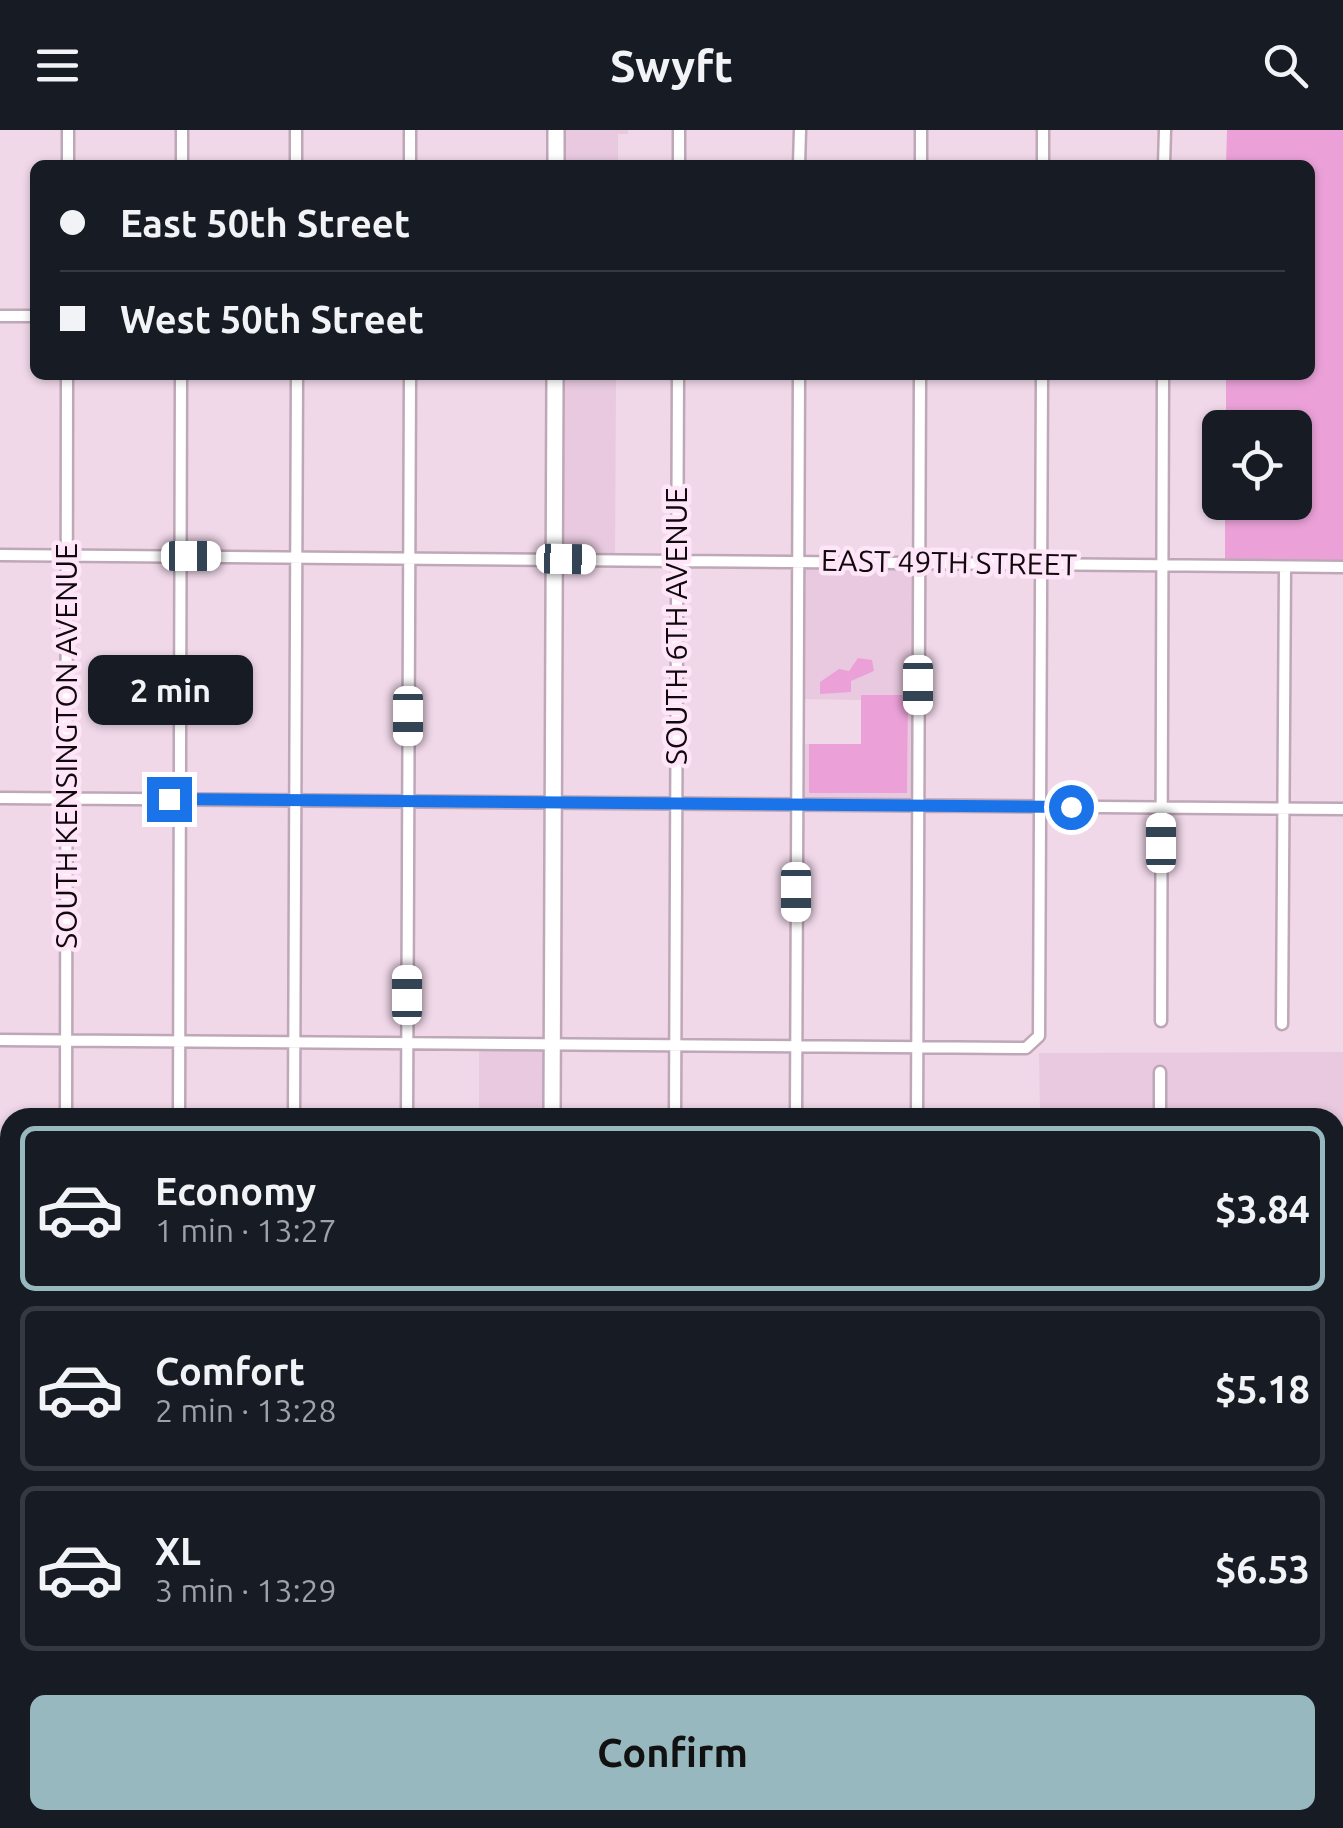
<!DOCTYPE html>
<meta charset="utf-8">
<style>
body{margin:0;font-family:Ubuntu,sans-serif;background:#20242c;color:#f1f3f6;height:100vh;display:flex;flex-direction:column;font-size:38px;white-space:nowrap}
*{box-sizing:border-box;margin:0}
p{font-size:32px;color:#9ea1a6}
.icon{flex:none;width:55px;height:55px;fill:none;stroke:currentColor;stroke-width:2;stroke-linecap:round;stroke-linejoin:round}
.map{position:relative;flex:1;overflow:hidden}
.details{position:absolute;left:0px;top:978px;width:1345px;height:722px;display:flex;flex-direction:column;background:#171b24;border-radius:30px 30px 0 0;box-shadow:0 2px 8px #0004}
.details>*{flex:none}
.guide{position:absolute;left:30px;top:30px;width:1285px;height:220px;border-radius:15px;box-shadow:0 2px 8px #0004;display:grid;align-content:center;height:220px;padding:0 30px;background:#171b24}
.buttons{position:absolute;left:1202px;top:280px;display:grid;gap:20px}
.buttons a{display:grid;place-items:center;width:110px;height:110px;border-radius:15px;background:#171b24;box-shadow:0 2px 8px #0004;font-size:50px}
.end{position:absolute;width:45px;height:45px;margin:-22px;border:12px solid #1a73e8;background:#fff;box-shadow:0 0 0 5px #fff}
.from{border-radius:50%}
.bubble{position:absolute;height:70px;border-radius:15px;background:#171b24;box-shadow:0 2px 8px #0004;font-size:32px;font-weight:700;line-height:70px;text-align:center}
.car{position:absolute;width:30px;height:60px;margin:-30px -15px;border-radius:12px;box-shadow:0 0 8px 2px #0007;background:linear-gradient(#fff 24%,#345 0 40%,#fff 0 76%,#345 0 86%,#fff 0)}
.guide b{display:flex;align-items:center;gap:35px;height:95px;font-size:38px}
.guide b+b{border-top:2px solid #363941}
.guide i{width:25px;height:25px;background:#f1f3f6}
ul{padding:18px 0 0;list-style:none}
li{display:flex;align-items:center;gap:30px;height:165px;margin:0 20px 15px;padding:0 10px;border:5px solid #363941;border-radius:15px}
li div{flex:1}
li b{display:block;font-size:38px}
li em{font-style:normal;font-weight:700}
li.current{border-color:#97b8bf}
li>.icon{width:90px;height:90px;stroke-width:1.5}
.action{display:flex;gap:20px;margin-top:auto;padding:20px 30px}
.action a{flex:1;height:115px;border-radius:15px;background:#97b8bf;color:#111;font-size:40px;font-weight:700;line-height:115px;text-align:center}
header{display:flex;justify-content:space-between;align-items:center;height:130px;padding:0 30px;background:#171b24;font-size:45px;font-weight:700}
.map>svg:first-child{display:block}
.built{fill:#e8c9df}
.green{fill:#eba1d8}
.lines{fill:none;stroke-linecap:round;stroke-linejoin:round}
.street-casing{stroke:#bea7b7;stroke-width:15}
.secondary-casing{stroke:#bea7b7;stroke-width:19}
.primary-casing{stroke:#bea7b7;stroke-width:20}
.street{stroke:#fff;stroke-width:10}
.secondary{stroke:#fff;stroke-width:14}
.primary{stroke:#fff;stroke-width:15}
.route{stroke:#1a73e8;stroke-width:12}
.labels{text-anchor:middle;stroke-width:9;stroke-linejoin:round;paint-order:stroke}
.street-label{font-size:30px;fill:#10090e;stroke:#fee5f7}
</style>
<header><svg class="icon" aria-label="menu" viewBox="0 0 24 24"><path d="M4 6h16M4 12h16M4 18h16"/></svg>Swyft<svg class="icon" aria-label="search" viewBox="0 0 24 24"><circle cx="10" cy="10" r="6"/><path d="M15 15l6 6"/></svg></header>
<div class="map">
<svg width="1343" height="1698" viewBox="0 0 1343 1698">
<rect width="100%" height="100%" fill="#f0d8e9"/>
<path class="built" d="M561,0h67v4h-10v31h-57z
M559,245h57l-1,183 -57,-1z
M801,433l117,1 -2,240 -118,-1 1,-59h62v-44l-62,-1z
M479,918l70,1v68h-70z
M1343,922v776h-313v-8h305v-702l-295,-1 -1,-64z
M0,1156h10v231h-10z
M464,1690h85v8h-85z"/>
<path class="green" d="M1227,0h116v432l-118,-2v-57l70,-1v-74l-69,-1v-52h84v-210h-84z
M858,528l14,2 2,11 -23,10v11l-31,2v-12l19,-13 10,2z
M861,565h47l-1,98h-98v-49h52z"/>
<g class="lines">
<defs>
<path id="street" d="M296,0v35
M410,0v35
M68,35v-35
M182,35v-35
M679,35v-35
M799,35l1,-35
M921,35v-35
M1043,35v-35
M1164,35l1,-35
M0,186h35
M0,425l1343,12
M0,668l1343,11
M1161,891l2,-646
M1282,894l3,-457
M0,910l1026,8 13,-12 3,-661
M1160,942v46
M66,988l1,-743
M179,988l2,-743
M294,988l3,-743
M407,988l3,-743
M675,988l3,-743
M796,988l3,-743
M917,988l3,-743
M0,1152h10
M0,1393h10
M0,1634h10
M63,1690v8
M177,1698v-8
M405,1698v-8
M671,1698v-8
M793,1698v-8
M914,1698v-8
M1036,1698v-8
M1277,1698v-8"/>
<path id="secondary" d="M1335,1053l8,-4
M281,1698l13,-8"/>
<path id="primary" d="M556,35v-35
M552,988l3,-743
M550,1690v8"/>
</defs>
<use href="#street" class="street-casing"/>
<use href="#secondary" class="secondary-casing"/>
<use href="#primary" class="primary-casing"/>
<use href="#street" class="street"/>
<use href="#secondary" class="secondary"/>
<use href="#primary" class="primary"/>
</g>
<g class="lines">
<path class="route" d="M169,669l902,8"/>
</g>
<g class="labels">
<g class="street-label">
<text transform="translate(949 433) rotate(1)" y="10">EAST 49TH STREET</text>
<text transform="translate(677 496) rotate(-90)" y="10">SOUTH 6TH AVENUE</text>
<text transform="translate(67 616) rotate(-90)" y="10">SOUTH KENSINGTON AVENUE</text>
</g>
</g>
</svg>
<div class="buttons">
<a><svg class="icon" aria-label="locate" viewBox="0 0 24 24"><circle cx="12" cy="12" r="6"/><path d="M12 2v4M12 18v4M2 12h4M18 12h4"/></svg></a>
</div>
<i class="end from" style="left:1071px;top:677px"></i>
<i class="end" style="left:169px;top:669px"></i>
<div class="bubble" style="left:88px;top:525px;width:165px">2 min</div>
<i class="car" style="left:191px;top:426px;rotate:90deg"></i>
<i class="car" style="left:566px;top:429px;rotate:91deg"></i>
<i class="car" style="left:918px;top:555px;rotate:180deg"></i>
<i class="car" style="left:408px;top:586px;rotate:180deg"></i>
<i class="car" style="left:1161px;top:713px;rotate:0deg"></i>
<i class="car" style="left:796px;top:762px;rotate:180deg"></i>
<i class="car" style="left:407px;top:865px;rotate:0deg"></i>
<div class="guide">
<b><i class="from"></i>East 50th Street</b>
<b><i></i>West 50th Street</b>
</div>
<section class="details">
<ul>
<li class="current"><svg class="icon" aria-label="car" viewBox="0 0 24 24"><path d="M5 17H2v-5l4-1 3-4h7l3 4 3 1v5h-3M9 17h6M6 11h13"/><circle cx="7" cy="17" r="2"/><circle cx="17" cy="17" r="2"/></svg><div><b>Economy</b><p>1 min · 13:27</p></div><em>$3.84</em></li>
<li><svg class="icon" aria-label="car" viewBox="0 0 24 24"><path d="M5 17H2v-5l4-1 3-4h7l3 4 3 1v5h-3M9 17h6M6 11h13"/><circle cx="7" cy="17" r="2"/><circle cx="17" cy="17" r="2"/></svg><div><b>Comfort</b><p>2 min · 13:28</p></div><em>$5.18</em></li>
<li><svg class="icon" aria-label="car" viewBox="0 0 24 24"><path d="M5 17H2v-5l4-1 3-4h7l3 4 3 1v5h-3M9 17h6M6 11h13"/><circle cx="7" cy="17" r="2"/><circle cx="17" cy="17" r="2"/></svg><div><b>XL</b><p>3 min · 13:29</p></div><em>$6.53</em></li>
</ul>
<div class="action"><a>Confirm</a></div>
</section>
</div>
